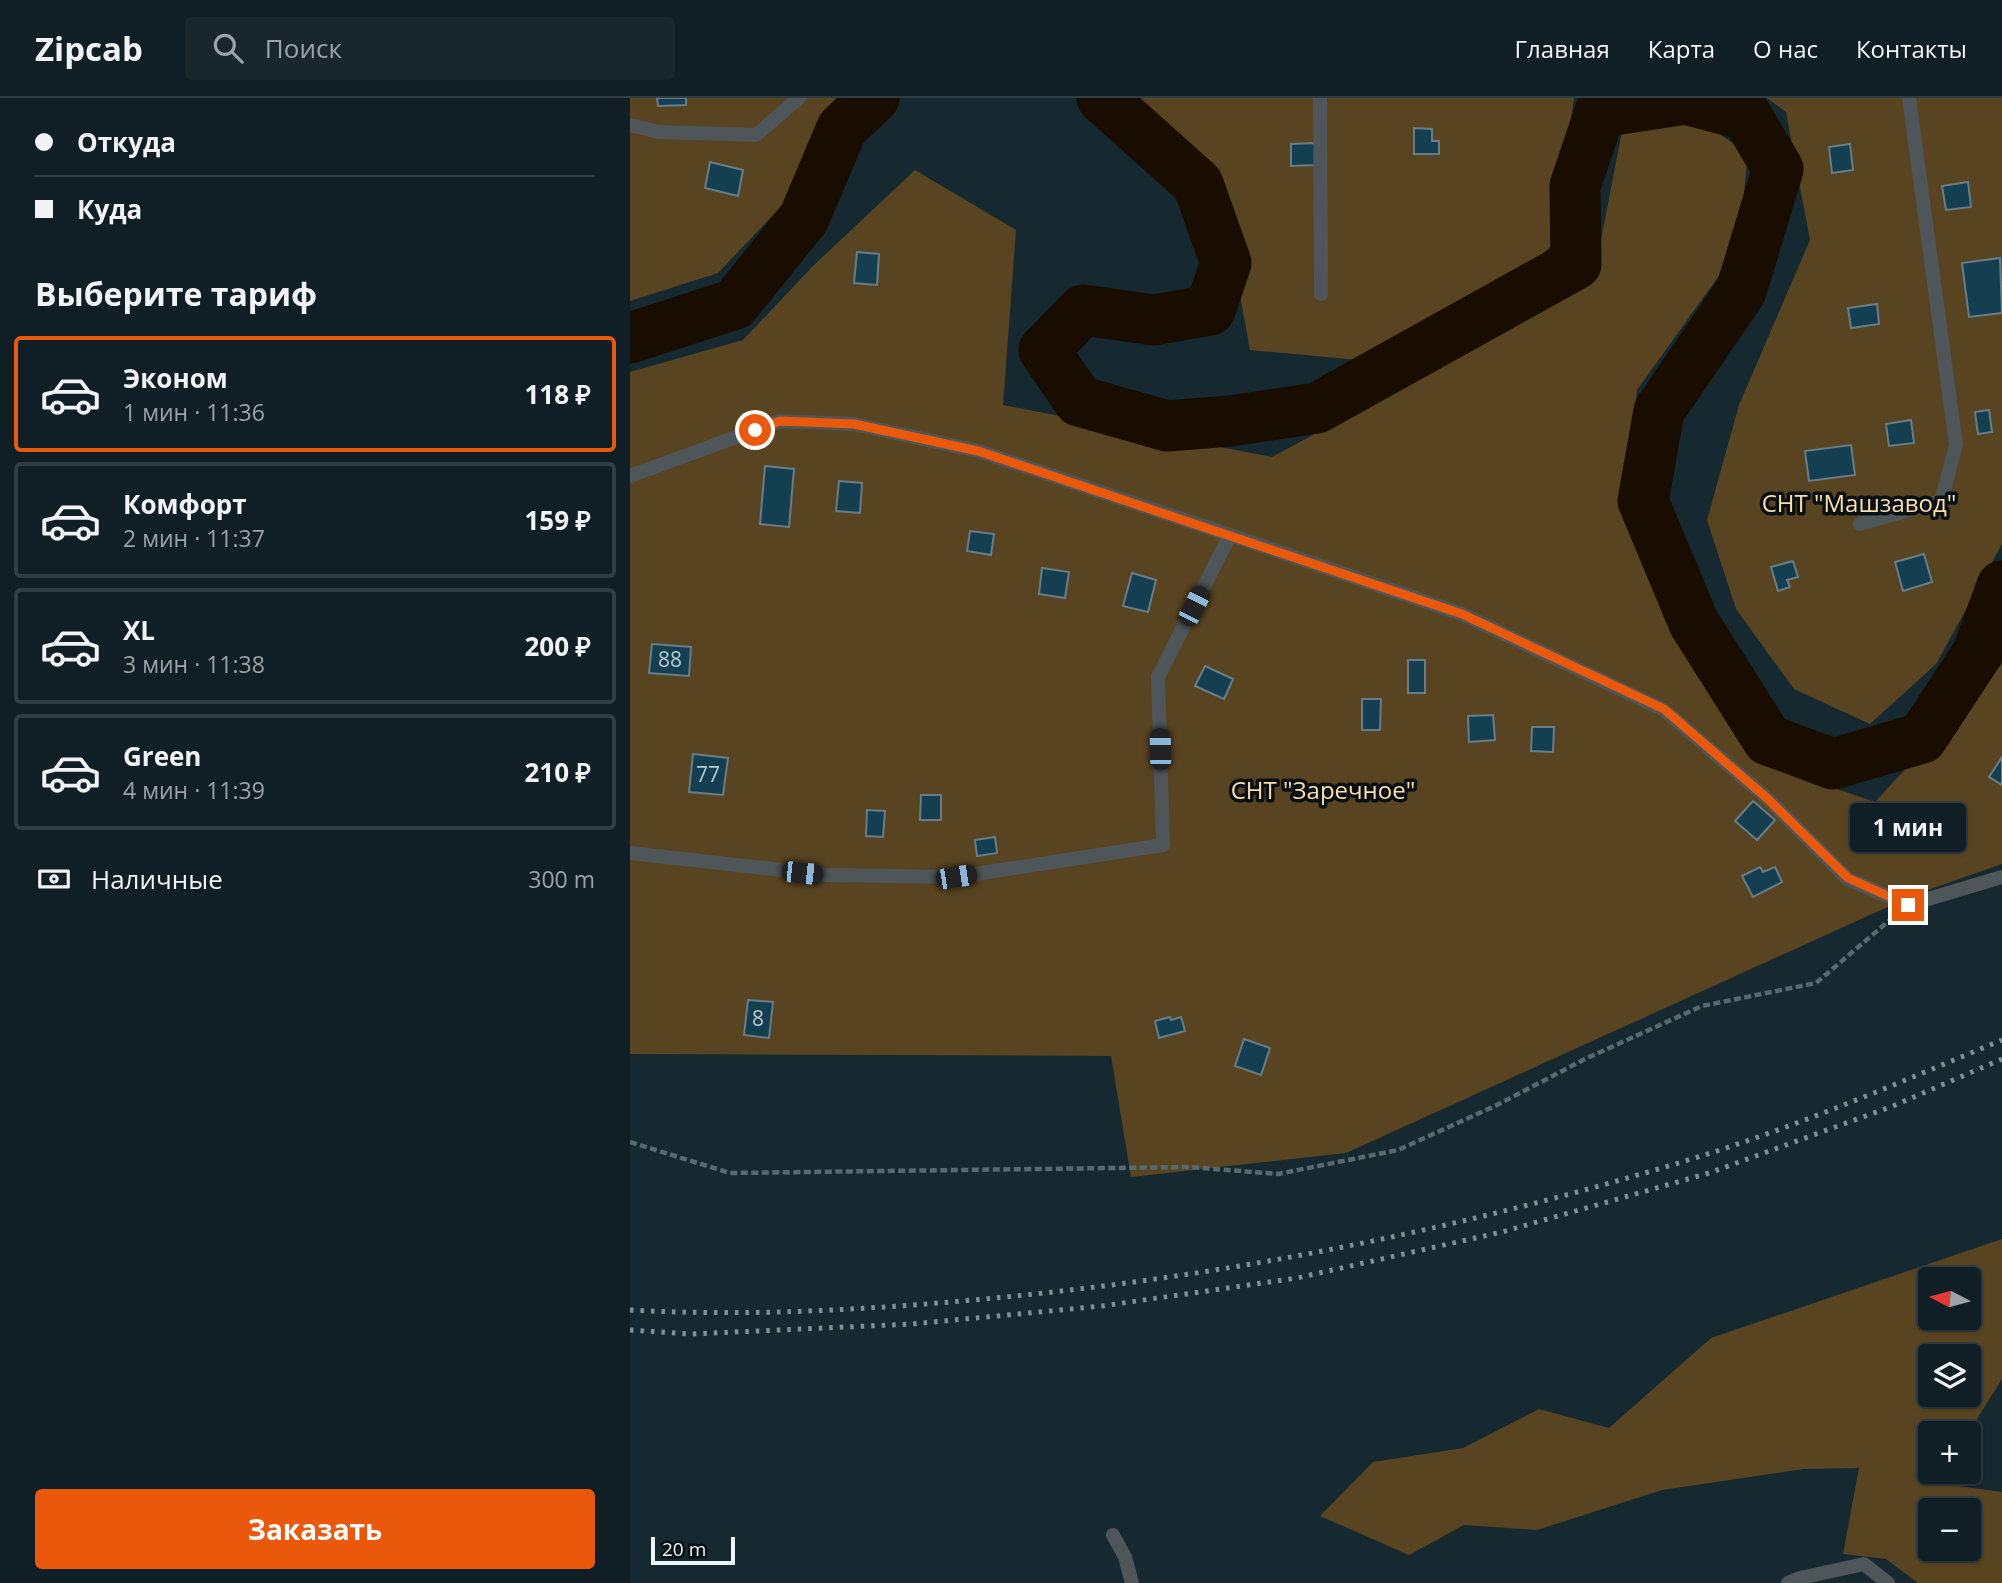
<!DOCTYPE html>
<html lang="ru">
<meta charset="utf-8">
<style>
body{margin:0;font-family:"Open Sans",sans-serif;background:#19272d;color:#f1f3f6;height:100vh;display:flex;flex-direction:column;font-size:26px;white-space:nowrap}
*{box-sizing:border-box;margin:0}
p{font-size:23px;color:#9ca2a7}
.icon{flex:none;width:38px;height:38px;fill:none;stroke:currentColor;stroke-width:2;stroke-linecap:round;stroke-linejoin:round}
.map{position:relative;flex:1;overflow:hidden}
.sheet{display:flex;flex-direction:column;background:#101f25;width:630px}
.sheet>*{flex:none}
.guide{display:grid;align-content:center;height:154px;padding:0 35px;background:#101f25}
.needle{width:46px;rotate:276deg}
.tools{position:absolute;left:1288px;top:1169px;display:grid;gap:14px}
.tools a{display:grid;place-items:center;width:63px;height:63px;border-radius:7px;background:#101f25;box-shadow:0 2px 5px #0004,0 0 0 2px #303d42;font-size:35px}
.scale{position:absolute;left:21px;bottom:18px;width:84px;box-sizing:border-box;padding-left:7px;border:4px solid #ebf7fc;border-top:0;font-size:19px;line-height:24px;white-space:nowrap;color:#ebf7fc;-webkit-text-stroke:5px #081014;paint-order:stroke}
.end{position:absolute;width:32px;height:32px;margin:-16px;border:9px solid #ea580c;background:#fff;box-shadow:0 0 0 4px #fff}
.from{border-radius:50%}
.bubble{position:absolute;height:49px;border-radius:7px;background:#101f25;box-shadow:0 2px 5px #0004,0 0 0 2px #303d42;font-size:23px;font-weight:700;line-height:49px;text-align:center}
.car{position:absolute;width:21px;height:42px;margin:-21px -10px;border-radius:9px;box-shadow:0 0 5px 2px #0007;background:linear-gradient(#222 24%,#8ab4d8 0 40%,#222 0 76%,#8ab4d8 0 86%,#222 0)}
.guide b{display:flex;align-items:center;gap:24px;height:66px;font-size:26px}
.guide b+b{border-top:2px solid #303d42}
.guide i{width:18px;height:18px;background:#f1f3f6}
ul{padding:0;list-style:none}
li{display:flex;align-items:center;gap:21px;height:116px;margin:0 14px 10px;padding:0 21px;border:4px solid #303d42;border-radius:7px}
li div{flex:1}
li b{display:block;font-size:26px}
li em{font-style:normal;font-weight:700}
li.selected{border-color:#ea580c}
li>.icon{width:63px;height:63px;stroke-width:1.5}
h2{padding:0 35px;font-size:32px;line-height:84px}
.pay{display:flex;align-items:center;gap:18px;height:77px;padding:0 35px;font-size:26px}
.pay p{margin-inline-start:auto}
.action{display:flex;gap:14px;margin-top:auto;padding:14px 35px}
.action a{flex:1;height:80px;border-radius:7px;background:#ea580c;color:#fff;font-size:28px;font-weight:700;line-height:80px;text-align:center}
header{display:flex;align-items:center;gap:42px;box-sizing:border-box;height:98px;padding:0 35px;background:#101f25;border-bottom:2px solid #303d42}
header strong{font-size:33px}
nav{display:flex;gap:38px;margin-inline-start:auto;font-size:24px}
.search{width:490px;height:63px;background:#19272d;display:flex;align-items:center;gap:18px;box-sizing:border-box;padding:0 24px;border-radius:7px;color:#9ca2a7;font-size:26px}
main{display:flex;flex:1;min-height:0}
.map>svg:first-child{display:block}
.green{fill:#594421;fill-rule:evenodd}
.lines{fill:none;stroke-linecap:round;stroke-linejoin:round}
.river{stroke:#180d00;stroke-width:51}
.building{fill:#143f50;stroke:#687d87;stroke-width:2}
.path{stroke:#586970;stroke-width:4.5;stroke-dasharray:7 3.5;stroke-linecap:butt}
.lane{stroke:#4e565a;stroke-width:14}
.rail{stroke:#819097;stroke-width:5;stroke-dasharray:3.5 7;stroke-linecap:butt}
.route{stroke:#ea580c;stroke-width:9}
.labels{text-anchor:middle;stroke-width:7;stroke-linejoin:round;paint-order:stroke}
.number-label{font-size:21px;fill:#b5c9d1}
.park-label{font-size:24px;fill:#fcddab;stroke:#081014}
</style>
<header>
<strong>Zipcab</strong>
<div class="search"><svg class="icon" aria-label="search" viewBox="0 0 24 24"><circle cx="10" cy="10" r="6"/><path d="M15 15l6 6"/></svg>Поиск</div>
<nav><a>Главная</a><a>Карта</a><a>О нас</a><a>Контакты</a></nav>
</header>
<main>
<section class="sheet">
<div class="guide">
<b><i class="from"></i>Откуда</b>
<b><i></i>Куда</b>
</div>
<h2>Выберите тариф</h2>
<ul>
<li class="selected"><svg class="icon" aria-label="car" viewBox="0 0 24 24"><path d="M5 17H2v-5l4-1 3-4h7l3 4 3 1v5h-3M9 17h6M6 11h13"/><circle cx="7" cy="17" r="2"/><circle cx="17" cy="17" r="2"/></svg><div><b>Эконом</b><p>1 мин · 11:36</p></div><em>118 ₽</em></li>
<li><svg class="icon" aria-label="car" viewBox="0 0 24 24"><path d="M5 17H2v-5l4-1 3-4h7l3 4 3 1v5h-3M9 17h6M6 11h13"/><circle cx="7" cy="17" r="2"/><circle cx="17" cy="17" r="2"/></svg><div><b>Комфорт</b><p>2 мин · 11:37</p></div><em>159 ₽</em></li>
<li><svg class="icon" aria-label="car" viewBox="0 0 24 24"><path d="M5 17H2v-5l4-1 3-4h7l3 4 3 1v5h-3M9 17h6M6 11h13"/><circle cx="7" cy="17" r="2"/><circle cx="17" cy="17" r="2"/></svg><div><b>XL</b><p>3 мин · 11:38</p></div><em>200 ₽</em></li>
<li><svg class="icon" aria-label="car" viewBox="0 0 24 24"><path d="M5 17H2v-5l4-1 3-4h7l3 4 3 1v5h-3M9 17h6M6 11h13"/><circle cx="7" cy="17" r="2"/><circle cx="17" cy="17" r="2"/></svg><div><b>Green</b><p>4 мин · 11:39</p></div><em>210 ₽</em></li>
</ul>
<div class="pay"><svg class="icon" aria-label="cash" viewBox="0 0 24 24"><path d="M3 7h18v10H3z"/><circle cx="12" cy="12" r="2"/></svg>Наличные<p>300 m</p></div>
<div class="action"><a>Заказать</a></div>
</section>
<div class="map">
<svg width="1372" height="1485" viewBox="0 0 1372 1485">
<rect width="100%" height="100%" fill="#162931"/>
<path class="green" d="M0,0h254l-166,175 -88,28z
M486,0h458l-21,146 -45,44 -129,74 -129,-12 -31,-170z
M1137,0h235v446l-66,120 -66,60 -76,-35 -58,-80 -29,-89 32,-115 71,-165 -24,-128z
M1061,16l57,40 -10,95 -101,141 -10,112 51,138 101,129 96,33 127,-138v200l-86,30 -570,259 -215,24 -20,-121 -481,-2v-682l113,-32 69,-73 103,-97 101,60 -13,175 269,52 273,-147 48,-29 30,-155z
M1372,1141v140l-34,54h-38v39h14l-7,11 65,9v91h-84l-32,-24 -43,-5 16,-86 -55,1 -142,21 -125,40 -73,-5 -55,30 -89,-39 53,-54 90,-14 76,-39 70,19 102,-90zM1300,1181h39v39h-39zM1300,1258h39v39h-39zM1339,1412v39h-39v-39z"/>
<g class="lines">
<path class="river" d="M472,0l96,86 28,79 -16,47 -56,10 -71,-10 -39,40 35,51 88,25 63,-5 87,-13 259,-144 -1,-78 25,-74 86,-13 60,16 32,54 -37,122 -82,120 -16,90 51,122 74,117 65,24 89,-26 55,-84 25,-68
M0,240l105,-34 69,-86 38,-90 32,-30"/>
</g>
<path class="building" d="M27,0h29v7l-28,1z
M784,30l18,1v12h7v13h-25z
M685,45v22l-24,1v-22z
M1220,46l3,26 -21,3 -3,-26z
M80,64l33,8 -5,26 -33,-8z
M1338,84l3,25 -25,3 -4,-24z
M227,154l22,2 -2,31 -23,-2z
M1370,160l2,55 -33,4 -7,-54z
M1247,206l2,20 -28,4 -3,-20z
M1359,312l3,22 -14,2 -3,-22z
M1281,322l3,23 -25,3 -3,-22z
M1221,347l4,30 -46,6 -4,-30z
M135,368l29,3 -5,58 -29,-3z
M209,383l23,2 -2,30 -24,-2z
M340,433l24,3 -3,21 -24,-4z
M1294,456l8,28 -29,9 -8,-29z
M1163,463l5,16 -11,3 3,7 -12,4 -7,-24z
M412,470l27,4 -4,26 -26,-4z
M502,475l24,7 -8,32 -25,-6z
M22,546l39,3 -2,29 -40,-3z
M778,562h17v33h-17z
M575,568l28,13 -9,20 -29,-13z
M732,601h19l-1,31h-18z
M863,617l2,25 -26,2 -1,-26z
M902,629h22l-1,25 -22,-1z
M63,656l35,4 -5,37 -34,-3z
M1372,659v28l-13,-8z
M291,697h20v25h-21z
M1123,703l22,19 -18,20 -22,-19z
M237,712l18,1 -2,26 -17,-1z
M365,739l2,16 -20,3 -2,-16z
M1130,769l3,5 12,-5 7,15 -29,15 -11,-21z
M118,902l25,2 -4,36 -25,-3z
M540,919l1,3 10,-3 4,14 -26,7 -4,-17z
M614,941l26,9 -9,27 -26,-9z"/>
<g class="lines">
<path class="path" d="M0,1044l100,31 459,-6 89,7 120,-24 99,-45 88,-46 117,-53 114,-23 74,-63"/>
<path class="lane" d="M690,0l1,196
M0,27l29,7 97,3 43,-37
M0,378l150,-55 74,3 124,27 252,84 232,79 202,96 104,89 80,80 60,26 94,-28
M1230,426l81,-23 15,-56 -47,-347
M0,755l197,22 129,2 207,-32 -5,-168 72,-142
M483,1437l12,22 7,26
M1158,1485l12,-5 64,-14 24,19"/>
<path class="rail" d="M0,1212c125,7 251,-1 375,-13 236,-23 466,-70 693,-140 103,-32 205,-76 304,-117
M0,1232l61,4 221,-10 190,-18 195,-28 205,-46 207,-59 184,-67 109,-47"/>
</g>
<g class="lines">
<path class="route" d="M125,332l25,-9 74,3 124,27 484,163 202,95 104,90 80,79 60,27"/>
</g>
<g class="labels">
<g class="number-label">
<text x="40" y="569">88</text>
<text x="78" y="684">77</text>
<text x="128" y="928">8</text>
</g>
<g class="park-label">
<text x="1229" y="414">СНТ "Машзавод"</text>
<text x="693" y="701">СНТ "Заречное"</text>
</g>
</g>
</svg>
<div class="tools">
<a><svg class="needle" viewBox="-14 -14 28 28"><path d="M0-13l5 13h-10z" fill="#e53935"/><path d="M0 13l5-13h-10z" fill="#9ca2a7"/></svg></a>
<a><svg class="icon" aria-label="layers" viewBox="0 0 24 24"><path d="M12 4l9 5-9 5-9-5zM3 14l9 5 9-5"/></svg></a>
<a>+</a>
<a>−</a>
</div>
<div class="scale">20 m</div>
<i class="end from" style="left:125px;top:332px"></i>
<i class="end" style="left:1278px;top:807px"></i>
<div class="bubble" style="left:1220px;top:705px;width:116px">1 мин</div>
<i class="car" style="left:564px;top:508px;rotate:27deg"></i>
<i class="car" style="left:530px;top:651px;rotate:359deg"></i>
<i class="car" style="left:172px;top:775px;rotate:96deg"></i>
<i class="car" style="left:326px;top:779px;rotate:81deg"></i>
</div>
</main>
